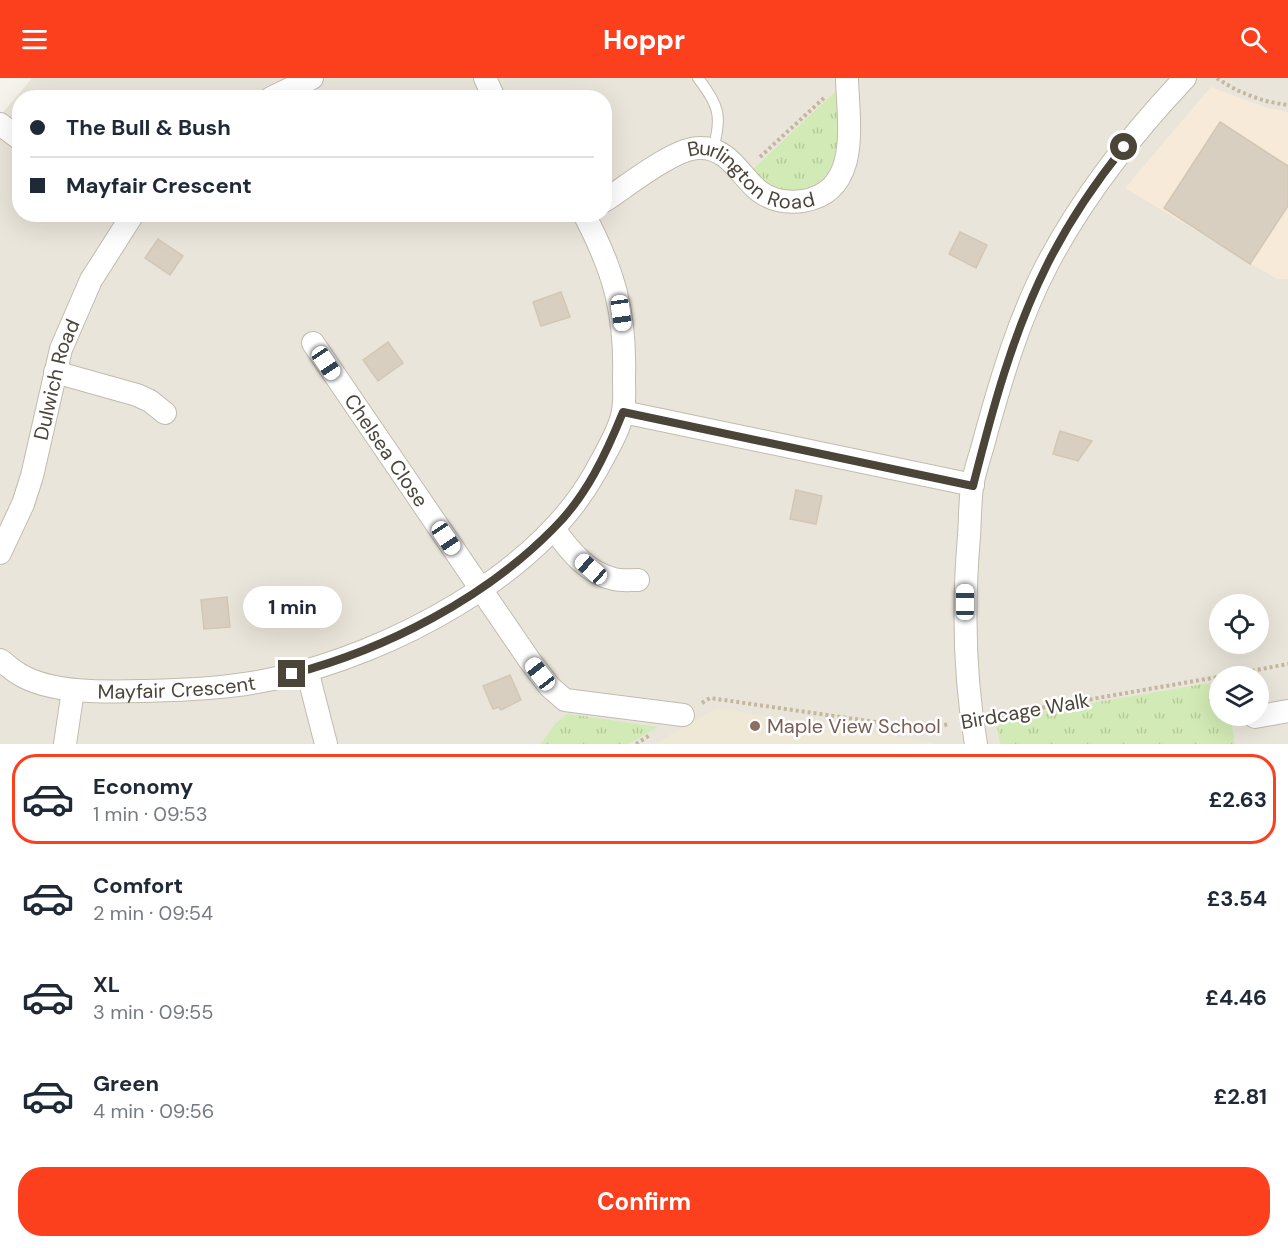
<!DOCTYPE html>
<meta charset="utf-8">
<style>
body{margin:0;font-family:"DM Sans",sans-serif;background:#f6f6f7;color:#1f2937;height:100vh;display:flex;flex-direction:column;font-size:22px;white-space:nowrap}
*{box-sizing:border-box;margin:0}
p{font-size:20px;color:#747a83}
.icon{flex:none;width:33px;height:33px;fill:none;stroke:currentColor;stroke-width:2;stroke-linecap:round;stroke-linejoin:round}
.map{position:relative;height:666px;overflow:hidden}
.sheet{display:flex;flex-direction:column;background:#fff;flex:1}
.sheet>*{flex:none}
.hud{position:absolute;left:12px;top:12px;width:600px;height:132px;border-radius:24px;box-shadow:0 6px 24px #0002;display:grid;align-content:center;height:132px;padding:0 18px;background:#fff}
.controls{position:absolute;left:1209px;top:516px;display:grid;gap:12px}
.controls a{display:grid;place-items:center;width:60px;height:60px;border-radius:50%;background:#fff;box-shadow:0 6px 24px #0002;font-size:30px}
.end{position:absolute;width:27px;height:27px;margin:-14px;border:8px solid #4b4439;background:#fff;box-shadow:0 0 0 3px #fff}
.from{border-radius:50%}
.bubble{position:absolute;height:42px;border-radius:21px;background:#fff;box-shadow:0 6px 24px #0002;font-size:20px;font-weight:700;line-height:42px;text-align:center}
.car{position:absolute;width:18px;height:36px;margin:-18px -9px;border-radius:8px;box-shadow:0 0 4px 2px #0007;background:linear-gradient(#fff 24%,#345 0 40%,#fff 0 76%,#345 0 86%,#fff 0)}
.hud b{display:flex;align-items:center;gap:21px;height:57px;font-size:22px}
.hud b+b{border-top:2px solid #e0e1e3}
.hud i{width:15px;height:15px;background:#1f2937}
ul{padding:10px 0 0;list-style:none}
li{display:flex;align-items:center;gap:18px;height:90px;margin:0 12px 9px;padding:0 6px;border:3px solid transparent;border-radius:24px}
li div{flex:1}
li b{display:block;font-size:22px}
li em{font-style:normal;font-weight:700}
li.current{border-color:#fc3f1d}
li>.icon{width:54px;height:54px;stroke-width:1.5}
.cta{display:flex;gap:12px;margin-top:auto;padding:12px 18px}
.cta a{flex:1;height:69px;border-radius:24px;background:#fc3f1d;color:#fff;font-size:24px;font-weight:700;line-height:69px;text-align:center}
header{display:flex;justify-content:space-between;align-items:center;height:78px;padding:0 18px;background:#fc3f1d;color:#fff;font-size:27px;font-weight:700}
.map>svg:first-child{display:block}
.residential{fill:#eae5da;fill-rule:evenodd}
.commercial{fill:#f7ead8}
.education{fill:#efe8d6}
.grass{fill:url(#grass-tufts)}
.building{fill:#d8cfc1;stroke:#d3c7b4;stroke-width:1.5}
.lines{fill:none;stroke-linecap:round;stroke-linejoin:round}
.service-casing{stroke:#c2bbae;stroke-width:12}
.minor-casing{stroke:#c2bbae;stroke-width:24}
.path{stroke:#c4b79f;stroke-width:4;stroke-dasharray:3 3;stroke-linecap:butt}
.service{stroke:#fff;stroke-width:10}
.minor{stroke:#fff;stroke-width:22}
.route{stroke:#4b4439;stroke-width:8}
.education-dot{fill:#8d6e63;stroke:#fff;stroke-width:2}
.labels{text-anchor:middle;stroke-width:5;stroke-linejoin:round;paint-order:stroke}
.street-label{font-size:20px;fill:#4b4439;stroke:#fff}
.education-label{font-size:20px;fill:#785e54;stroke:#fff;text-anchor:start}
</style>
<header><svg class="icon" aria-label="menu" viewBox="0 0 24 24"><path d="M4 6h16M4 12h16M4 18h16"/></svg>Hoppr<svg class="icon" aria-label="search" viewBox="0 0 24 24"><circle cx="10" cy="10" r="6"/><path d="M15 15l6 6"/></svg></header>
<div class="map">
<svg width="1288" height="666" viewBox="0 0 1288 666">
<defs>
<pattern id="grass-tufts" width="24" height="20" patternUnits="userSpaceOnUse" patternTransform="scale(1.5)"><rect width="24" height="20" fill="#d2eab5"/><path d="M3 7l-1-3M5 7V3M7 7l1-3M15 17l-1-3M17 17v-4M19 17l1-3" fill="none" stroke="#b6ca9c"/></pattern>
</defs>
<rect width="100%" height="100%" fill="#f6f3ec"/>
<path class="residential" d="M32,0h1256v666h-1288v-628zM20,20h584v116h-584zM1220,526h38v40h-38zM1220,598h38v40h-38z"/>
<path class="commercial" d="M1211,9l53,20 24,5v167h-11l-152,-91z"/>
<path class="education" d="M716,630l217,35v1h-278z"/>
<path class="grass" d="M837,12c0,35 10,91 -36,99 -25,5 -32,-3 -49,-19z
M1210,605l2,22 7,-1 1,12h10l5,28h-235l-4,-25z
M567,636l9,1 82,12 -30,17h-88l15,-20z"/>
<path class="building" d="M1220,44l68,44v40l-38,58 -86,-56z
M960,154l27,13 -11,23 -27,-14z
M158,161l25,17 -13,19 -25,-17z
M561,214l9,25 -29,9 -8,-24z
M388,264l15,21 -25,18 -15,-21z
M1060,353l32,10 -14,20 -25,-7z
M796,412l26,6 -6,28 -26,-5z
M227,519l3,30 -26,2 -3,-29z
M510,597l11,25 -20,10 -2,-3 -6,2 -10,-23z"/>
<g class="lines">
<defs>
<path id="service" d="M698,0c20,26 25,38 15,70"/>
<g id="minor">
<path d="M485,0l9,20"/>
<path d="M271,20l41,-20"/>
<path d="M0,46l20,15"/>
<path id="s1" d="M604,123c22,-14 70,-53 95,-53 30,-1 40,27 60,43 13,10 28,12 44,10 59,-10 45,-79 44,-123"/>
<path id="s2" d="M313,265l217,318 20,26 15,13 118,15"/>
<path d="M55,294l82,23 13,6 15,12"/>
<path d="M623,334l350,73"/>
<path d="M554,451c15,21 33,44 60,50 7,2 16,1 24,1"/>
<path id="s3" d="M0,475l23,-49 9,-28 29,-127 30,-69 42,-66"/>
<path id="s4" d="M0,582c6,4 12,10 19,14 32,20 89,18 126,17 43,-1 89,-3 132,-13 113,-25 261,-102 319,-207 8,-15 25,-43 27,-60 2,-10 1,-22 1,-33 2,-65 -10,-107 -40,-164"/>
<path d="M307,592l19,74"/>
<path d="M1255,639l33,-6"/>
<path d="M65,666l8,-54"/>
<path d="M976,666c-12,-69 -13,-138 -7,-208 1,-16 1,-33 3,-50 3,-17 10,-35 14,-52 16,-58 34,-118 62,-171 36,-68 84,-129 137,-185"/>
</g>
</defs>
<use href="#service" class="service-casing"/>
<use href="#minor" class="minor-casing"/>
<path class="path" d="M1217,0c21,15 46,24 71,27
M760,79l65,-60
M1246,594l42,-8
M702,625l8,-5 179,26 39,4 21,-4
M995,638l251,-44 1,4
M636,666l14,-9"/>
<use href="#service" class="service"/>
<use href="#minor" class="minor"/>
</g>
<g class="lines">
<path class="route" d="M292,596c94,-25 192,-75 261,-145 33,-32 53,-75 70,-117l350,74c19,-75 39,-151 74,-221 21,-42 48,-82 77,-118"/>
</g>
<circle class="education-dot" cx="755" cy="648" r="6"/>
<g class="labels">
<g class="street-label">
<text dy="7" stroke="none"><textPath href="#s1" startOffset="171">Burlington Road</textPath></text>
<text dy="7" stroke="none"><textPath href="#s3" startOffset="183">Dulwich Road</textPath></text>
<text dy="7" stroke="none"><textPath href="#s2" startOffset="130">Chelsea Close</textPath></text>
<text dy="7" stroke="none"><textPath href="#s4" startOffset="184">Mayfair Crescent</textPath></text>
<text transform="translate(1025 633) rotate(-10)" y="7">Birdcage Walk</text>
</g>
<g class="education-label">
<text x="767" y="655">Maple View School</text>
</g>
</g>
</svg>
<div class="controls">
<a><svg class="icon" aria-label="locate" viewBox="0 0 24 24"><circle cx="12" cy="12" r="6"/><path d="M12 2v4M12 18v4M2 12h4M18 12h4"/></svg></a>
<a><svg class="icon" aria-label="layers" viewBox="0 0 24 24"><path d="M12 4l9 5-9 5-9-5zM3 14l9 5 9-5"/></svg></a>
</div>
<i class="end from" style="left:1124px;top:69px"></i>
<i class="end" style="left:292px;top:596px"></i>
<div class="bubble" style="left:243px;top:508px;width:99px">1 min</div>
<i class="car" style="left:621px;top:235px;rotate:172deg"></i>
<i class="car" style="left:326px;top:285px;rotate:146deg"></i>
<i class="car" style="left:446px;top:460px;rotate:146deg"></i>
<i class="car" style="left:591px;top:491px;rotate:311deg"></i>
<i class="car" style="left:965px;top:524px;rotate:0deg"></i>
<i class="car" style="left:540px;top:596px;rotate:322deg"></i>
<div class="hud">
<b><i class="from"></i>The Bull &amp; Bush</b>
<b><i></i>Mayfair Crescent</b>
</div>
</div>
<section class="sheet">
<ul>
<li class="current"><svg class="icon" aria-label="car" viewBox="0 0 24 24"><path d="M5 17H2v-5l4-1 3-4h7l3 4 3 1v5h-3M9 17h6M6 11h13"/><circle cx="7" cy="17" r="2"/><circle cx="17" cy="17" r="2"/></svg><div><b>Economy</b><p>1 min · 09:53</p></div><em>£2.63</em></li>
<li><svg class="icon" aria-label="car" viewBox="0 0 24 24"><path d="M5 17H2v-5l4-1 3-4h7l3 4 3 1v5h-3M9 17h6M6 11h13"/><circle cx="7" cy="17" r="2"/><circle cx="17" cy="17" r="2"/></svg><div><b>Comfort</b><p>2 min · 09:54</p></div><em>£3.54</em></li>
<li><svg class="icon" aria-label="car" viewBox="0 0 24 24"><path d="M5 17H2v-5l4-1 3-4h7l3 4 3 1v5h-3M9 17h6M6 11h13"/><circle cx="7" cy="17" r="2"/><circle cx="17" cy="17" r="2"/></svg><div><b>XL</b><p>3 min · 09:55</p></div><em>£4.46</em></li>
<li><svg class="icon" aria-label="car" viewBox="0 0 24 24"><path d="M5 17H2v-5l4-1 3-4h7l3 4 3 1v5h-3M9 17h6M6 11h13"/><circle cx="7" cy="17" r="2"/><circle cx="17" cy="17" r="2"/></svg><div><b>Green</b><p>4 min · 09:56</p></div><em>£2.81</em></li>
</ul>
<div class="cta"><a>Confirm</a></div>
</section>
